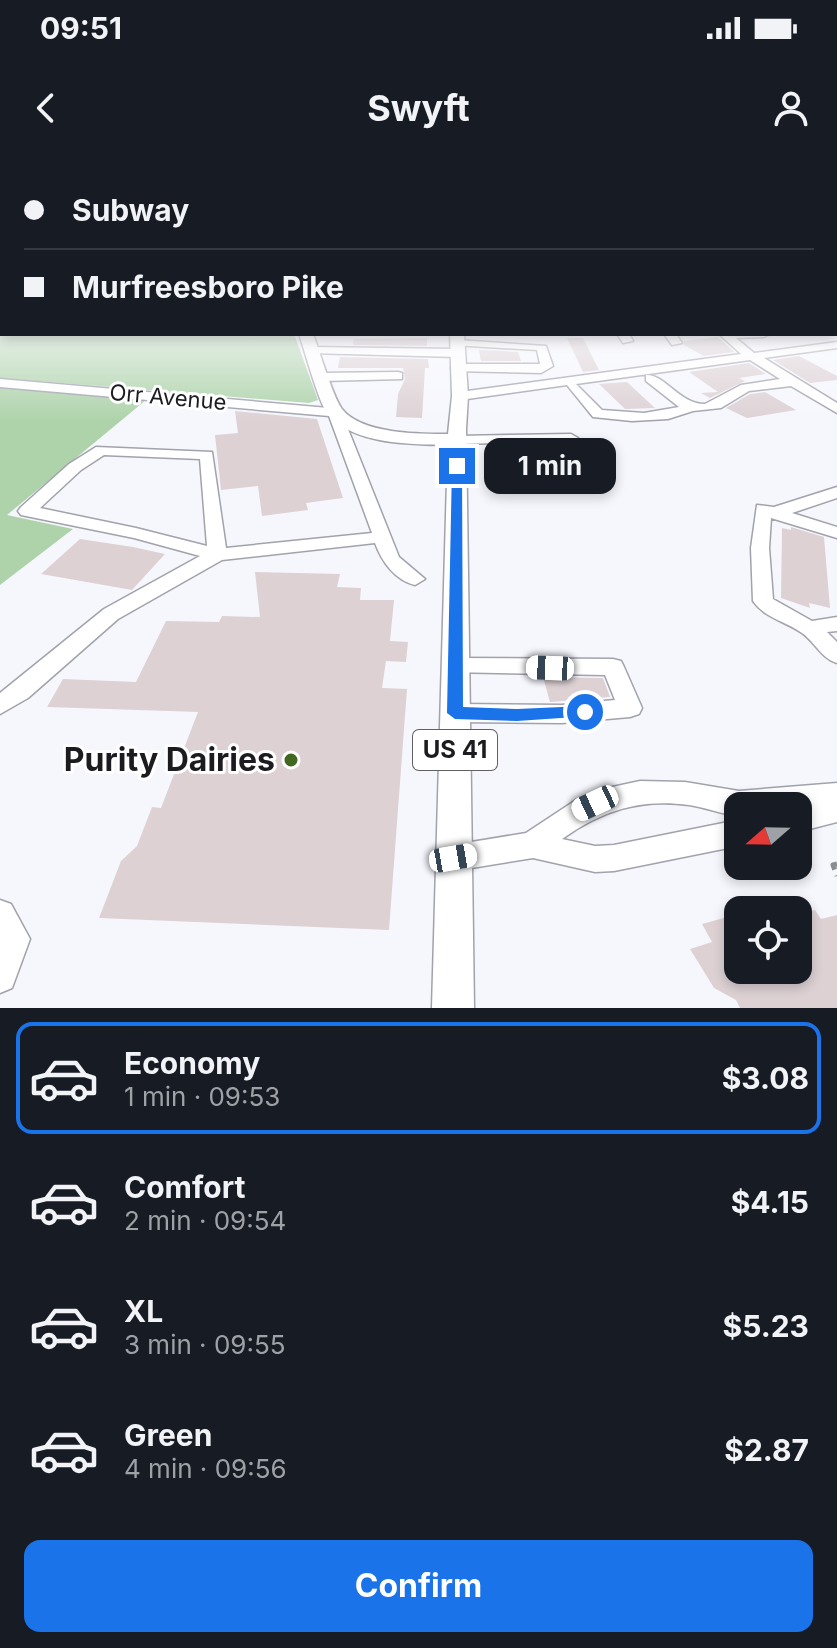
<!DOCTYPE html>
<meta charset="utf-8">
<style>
body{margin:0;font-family:Inter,sans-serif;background:#20242c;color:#f1f3f6;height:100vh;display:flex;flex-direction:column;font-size:30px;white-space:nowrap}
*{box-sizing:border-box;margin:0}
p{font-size:26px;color:#9ea1a6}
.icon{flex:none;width:44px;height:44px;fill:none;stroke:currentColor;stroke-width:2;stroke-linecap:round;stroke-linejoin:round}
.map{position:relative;height:848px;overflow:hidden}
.drawer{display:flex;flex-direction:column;background:#171b24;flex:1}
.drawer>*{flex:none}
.banner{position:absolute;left:0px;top:0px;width:838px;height:176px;box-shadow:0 4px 12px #0003;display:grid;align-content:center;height:176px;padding:0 24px;background:#171b24}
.needle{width:52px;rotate:250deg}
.fabs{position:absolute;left:724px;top:632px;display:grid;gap:16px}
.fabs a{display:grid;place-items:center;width:88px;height:88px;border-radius:16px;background:#171b24;box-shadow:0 4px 12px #0003;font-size:40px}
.end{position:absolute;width:36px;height:36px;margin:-18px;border:10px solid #1a73e8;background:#fff;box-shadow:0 0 0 4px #fff}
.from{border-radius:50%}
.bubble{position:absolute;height:56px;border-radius:16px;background:#171b24;box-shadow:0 4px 12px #0003;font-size:26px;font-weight:700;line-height:56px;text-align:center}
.car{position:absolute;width:24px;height:48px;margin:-24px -12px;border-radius:10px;box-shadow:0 0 6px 2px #0007;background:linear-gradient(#fff 24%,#345 0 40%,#fff 0 76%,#345 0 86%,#fff 0)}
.banner b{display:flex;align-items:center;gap:28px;height:76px;font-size:30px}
.banner b+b{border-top:2px solid #363941}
.banner i{width:20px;height:20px;background:#f1f3f6}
ul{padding:14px 0 0;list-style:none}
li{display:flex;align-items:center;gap:24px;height:112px;margin:0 16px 12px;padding:0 8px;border:4px solid transparent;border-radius:16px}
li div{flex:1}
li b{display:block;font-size:30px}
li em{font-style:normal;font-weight:700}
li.current{border-color:#1a73e8}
li>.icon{width:72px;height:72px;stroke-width:1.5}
.button{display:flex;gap:16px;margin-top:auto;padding:16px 24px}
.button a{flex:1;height:92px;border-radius:16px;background:#1a73e8;color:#fff;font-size:32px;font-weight:700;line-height:92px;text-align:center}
.status{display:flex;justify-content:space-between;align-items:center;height:56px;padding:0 40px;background:#171b24;direction:ltr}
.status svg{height:22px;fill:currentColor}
header{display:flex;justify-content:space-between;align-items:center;height:104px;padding:0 24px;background:#171b24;font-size:36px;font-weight:700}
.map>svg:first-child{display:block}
.green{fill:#aed3aa}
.building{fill:#ddd1d4}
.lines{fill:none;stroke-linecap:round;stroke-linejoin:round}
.minor-casing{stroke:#a1a2ab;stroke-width:3}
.major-casing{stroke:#a1a2ab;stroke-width:3}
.path{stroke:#8c8d92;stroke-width:5;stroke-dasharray:9 6;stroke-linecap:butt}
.minor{fill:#fff;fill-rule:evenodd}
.major{fill:#fff;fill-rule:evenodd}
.route{fill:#1a73e8}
.poi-dot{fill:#416721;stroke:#fff;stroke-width:3}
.labels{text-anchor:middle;stroke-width:6;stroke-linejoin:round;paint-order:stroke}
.far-street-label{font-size:22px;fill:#1c1c20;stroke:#fff}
.shield{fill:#fff;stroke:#606063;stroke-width:2}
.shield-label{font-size:24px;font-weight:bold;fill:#1c1c20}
.near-poi-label{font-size:32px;font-weight:bold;fill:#1c1c20;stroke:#fff;text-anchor:end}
</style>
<div class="status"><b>09:51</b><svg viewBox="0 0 49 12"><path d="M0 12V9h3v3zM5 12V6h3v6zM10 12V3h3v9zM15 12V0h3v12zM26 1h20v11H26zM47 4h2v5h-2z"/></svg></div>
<header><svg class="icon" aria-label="back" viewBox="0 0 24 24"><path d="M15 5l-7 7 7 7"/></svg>Swyft<svg class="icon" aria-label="person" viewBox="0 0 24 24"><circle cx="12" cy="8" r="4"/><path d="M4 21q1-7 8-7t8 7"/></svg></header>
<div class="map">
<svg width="837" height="848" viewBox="0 0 837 848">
<rect width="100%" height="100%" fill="#f6f7fd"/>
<path class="green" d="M0,142l2,32h292l24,66 -9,3 -309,-25z
M0,227l146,13 -139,115 66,14 -73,56z"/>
<path class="building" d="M718,177l16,15 -30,4 -20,-11v-4z
M427,178v8l-74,-1 1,-6z
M567,178h16l16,32 -16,2z
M479,190l39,2 3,9h-40z
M799,196l38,20v4l-27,3 -37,-23z
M340,197l88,2 1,9h-4l-3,50 -26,-1 2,-23 7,-15 -2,-11h-65z
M749,203l17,11 -27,4 6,3 -35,17 -9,-5 17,-1 -29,-20z
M627,222l28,26 -30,1 -26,-25z
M765,232l31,18 -49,8 -21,-10 24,-14z
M235,251l82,8 26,79 -37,5 2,7 -46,6 -4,-30 -37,4 -6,-55 23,-2z
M791,367l33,10 6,71 -21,-5 1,5 -29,-10 1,-70 9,2z
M80,379l53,8 32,7 -33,36 -91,-16z
M255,412l85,2 -3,13 24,1 -1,12h34l-4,41 18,1 -2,20 -20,-1 -4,27 25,1 -18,241 -290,-12 22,-57 16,-15 15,-39 9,1 37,-96 -151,-5 16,-28 73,3 30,-61 53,1 3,-6 38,1z
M543,517l60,1 7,19 -60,5z
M815,750l6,9 16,-4v93h-97l-4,-8 -22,-12 -24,-39 22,-7 -10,-18 36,-10v56h60v-56z"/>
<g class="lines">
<defs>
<path id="minor" d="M836,142h1v4h-1z
M836,162h1v6h-1z
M617,174h12l4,7 -10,2z
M664,174h12l6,9 -10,2z
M719,174h51l-6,3 -28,1 18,15 83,-11v6l-73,10 73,45v10l-46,-27 -42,5 -28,17 -28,3 -25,8 -36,2 -39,-4 -26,-32 -107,15 -7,-4 7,-4 281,-38zM750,200l30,19 -39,6 -36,19c-26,0 -40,-30 -59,-29v6l33,26 -35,6 -42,-3 -26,-26z
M457,180l89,6 7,20 -12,7 -88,-2 -2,-3 6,-4h83l-3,-14 -84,-5 -2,-2z
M313,187l144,2 6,4 -6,4 -148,-4v-4z
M398,212l4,1v6l-80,2 -6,-4 6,-4z
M0,219l340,30 59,148 26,22 -10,6c-20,-5 -33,-23 -40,-42l-153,17 -104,59 -90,79 -28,16v-21l104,-84 96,-53 -66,-18 -113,-23 -3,-4 3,-4 48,-43 27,-17 116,5 14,96 146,-15 -43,-117 -329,-29zM104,295l96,4 7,87 -71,-18 -96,-20 41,-38z
M571,274l7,4 -2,3 -119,3 -7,-4 7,-4z
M837,327v11l-45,15 45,14v11l-66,-20 -2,30 4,51 39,22 25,-4v14l-10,1 10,10v21c-16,-5 -22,-21 -35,-30 -17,-12 -36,-14 -49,-32l-2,-53 6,-43 17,2z
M455,498l158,1 8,2 3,6 18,41 -3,6 -9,3 -68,6 -107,-1 -9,-3 -3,-6 3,-6 9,-3 107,1 53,-5 -10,-25 -158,-3 -3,-6 3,-6z
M640,621l45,1 54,9 98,-8v39l-39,10v-26h-60v9h-5c-15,-2 -29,-8 -44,-10 -49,-7 -88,6 -127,34l33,7 19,-1 124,-25v26l-124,25 -19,1 -62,-14 -80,13 -11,-4 -4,-9 4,-9 11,-4 73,-12 50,-33 27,-11z
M0,740l11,4 19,35 -18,49 -12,5z"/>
<path id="major" d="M299,174h14c7,18 19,61 29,75 19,25 78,25 106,25l4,-38 -2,-62h14l4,62 -2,33 8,579h-42l16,-563c-37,-1 -91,0 -119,-29 -10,-11 -24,-65 -30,-82z"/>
</defs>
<use href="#minor" class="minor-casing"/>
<use href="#major" class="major-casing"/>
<path class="path" d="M837,704l-4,1 4,11"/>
<use href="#minor" class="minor"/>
<use href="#major" class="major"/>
</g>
<linearGradient id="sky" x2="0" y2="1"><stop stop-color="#80c5e7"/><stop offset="0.54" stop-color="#fbfbfe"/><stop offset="1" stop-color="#fbfbfe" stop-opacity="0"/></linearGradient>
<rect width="837" height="261" fill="url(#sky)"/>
<path class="route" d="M457,303l5,3 1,241 54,2 68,-3 5,2v8l-73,5 -62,-2 -8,-6 5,-247z"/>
<circle class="poi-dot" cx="291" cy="600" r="8"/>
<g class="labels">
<g class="far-street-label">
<text transform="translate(168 237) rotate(5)" y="8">Orr Avenue</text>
</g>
<rect class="shield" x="413" y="570" width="84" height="40" rx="6"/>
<g class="shield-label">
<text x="455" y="598">US 41</text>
</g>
<g class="near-poi-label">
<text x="275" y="611">Purity Dairies</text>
</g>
</g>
</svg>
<div class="fabs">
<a><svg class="needle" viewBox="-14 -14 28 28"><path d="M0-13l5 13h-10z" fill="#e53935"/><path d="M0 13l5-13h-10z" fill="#9ea1a6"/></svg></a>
<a><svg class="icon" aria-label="locate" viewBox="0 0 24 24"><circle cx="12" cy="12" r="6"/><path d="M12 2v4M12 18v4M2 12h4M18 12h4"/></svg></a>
</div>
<i class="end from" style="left:585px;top:552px"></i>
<i class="end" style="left:457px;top:306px"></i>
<div class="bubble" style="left:484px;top:278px;width:132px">1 min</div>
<i class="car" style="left:550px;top:508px;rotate:272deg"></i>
<i class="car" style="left:595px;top:643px;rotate:245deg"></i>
<i class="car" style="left:453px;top:698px;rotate:80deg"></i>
<div class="banner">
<b><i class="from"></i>Subway</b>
<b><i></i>Murfreesboro Pike</b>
</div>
</div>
<section class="drawer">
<ul>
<li class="current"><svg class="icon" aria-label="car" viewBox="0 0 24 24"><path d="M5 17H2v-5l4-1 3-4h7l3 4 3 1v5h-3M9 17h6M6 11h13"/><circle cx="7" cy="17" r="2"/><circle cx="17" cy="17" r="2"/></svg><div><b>Economy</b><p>1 min · 09:53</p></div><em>$3.08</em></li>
<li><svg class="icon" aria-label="car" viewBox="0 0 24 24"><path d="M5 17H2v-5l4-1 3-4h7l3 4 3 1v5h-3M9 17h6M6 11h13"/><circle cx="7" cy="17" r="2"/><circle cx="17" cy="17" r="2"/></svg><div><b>Comfort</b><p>2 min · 09:54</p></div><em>$4.15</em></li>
<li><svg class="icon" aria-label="car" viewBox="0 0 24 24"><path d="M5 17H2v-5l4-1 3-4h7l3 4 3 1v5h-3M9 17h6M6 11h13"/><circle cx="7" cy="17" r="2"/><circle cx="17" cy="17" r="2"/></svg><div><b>XL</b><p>3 min · 09:55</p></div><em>$5.23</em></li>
<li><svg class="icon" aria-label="car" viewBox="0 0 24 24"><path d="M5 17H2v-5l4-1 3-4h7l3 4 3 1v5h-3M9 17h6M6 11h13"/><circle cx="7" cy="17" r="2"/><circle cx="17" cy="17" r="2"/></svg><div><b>Green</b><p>4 min · 09:56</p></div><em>$2.87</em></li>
</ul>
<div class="button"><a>Confirm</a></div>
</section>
